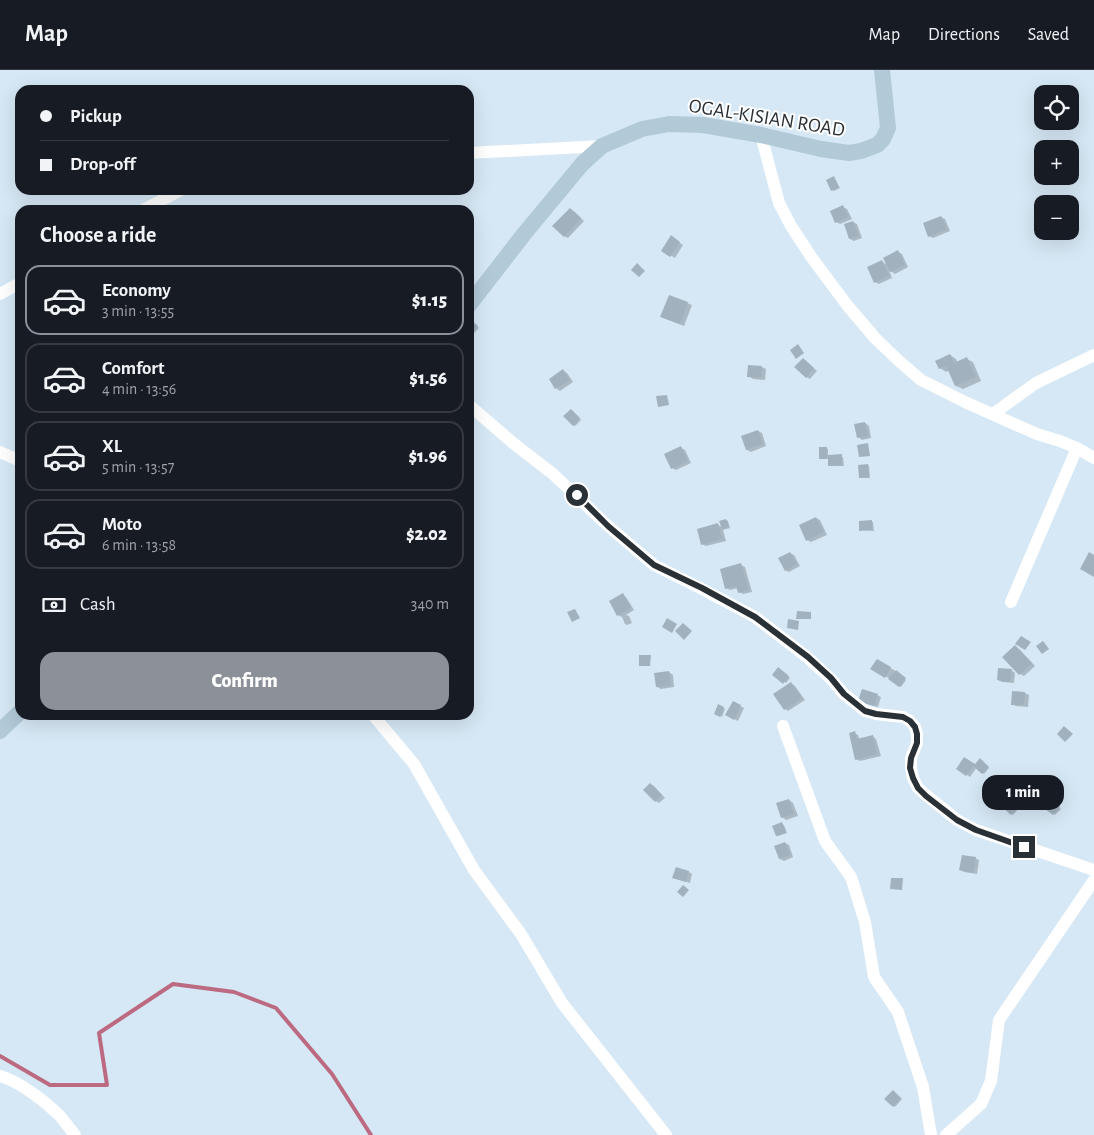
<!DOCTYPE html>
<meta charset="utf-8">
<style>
body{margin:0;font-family:"Alegreya Sans",sans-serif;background:#242831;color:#f1f3f6;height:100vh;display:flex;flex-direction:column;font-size:19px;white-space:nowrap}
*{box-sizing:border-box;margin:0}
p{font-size:16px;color:#9ea1a6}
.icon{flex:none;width:28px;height:28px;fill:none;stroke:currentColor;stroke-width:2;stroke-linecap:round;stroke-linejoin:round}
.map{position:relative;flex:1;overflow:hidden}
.panel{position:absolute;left:15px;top:135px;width:459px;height:515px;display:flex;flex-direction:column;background:#171b24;border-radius:15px;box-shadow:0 5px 20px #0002}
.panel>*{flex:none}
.hud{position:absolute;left:15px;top:15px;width:459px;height:110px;border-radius:15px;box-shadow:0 5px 20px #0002;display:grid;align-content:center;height:110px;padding:0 25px;background:#171b24}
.fabs{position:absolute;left:1034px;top:15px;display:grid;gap:10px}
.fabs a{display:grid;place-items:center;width:45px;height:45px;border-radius:10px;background:#171b24;box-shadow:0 5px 20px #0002;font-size:25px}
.end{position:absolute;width:22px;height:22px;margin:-11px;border:6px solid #2a3136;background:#fff;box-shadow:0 0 0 2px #fff}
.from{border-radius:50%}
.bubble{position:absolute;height:35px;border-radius:15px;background:#171b24;box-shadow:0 5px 20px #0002;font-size:16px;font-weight:800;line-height:35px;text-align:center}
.hud b{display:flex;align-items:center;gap:18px;height:48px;font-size:19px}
.hud b+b{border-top:1px solid #363941}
.hud i{width:12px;height:12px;background:#f1f3f6}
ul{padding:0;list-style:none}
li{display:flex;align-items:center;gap:15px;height:70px;margin:0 10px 8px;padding:0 15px;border:2px solid #363941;border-radius:15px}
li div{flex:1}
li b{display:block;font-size:19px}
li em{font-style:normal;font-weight:800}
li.current{border-color:#8c9099}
li>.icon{width:45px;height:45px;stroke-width:1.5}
h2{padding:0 25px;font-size:22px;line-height:60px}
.pay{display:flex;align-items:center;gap:12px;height:55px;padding:0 25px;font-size:19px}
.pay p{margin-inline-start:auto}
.cta{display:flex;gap:10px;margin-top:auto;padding:10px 25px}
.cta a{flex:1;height:58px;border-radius:15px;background:#8c9099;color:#fff;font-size:20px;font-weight:800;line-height:58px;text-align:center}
header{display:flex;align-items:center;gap:30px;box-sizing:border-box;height:70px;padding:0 25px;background:#171b24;border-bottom:1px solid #363941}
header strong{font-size:24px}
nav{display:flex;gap:28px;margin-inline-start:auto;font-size:18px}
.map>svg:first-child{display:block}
.shadow{fill:#0003}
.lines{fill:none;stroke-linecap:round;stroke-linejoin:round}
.stream{stroke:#bc6a81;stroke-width:4}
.building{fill:#a1b2be}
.minor{stroke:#fff;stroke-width:12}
.major{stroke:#b2c9d8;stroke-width:16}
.route{stroke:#2a3136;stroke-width:6}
.labels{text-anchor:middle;stroke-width:4;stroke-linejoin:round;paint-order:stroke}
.street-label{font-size:20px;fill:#2a3136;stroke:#fff}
</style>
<header>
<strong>Map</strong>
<nav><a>Map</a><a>Directions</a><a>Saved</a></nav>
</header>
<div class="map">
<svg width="1094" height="1065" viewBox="0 0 1094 1065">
<rect width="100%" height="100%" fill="#d6e8f5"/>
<path class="shadow" d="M834,108l6,10 -6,3 -2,-1z
M843,137l4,2 5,10 -12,5 -4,-2z
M574,141l10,10 -16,17 -4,-2z
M941,147l4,2 5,12 -17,7 -4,-2z
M853,152l4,2 5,14 -8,3 -4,-2z
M671,167l12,8 -8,13 -13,-8z
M898,182l4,2 6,13 -13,7 -6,-4 3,8 -13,6 -4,-2 7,-20 6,3z
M670,226l22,9 -8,21 -18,-7z
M470,250l9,8 -7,7 -3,-3v-10z
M950,285l6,4 2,4 9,-4 6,3 8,19 -18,8 -7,-3 -7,-16 -3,2 -6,-4z
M807,292l10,9 -7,8 -4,-2z
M762,297l4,2 -1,11 -12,-1 -4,-3z
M563,301l4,2 6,9 -13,9 -4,-3 -6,-9z
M572,341l9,9 -6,6 -2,-1z
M865,353l4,3 2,12 -9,2 -4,-3z
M758,361l4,2 4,13 -15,6 -4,-2 -4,-14z
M681,378l4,2 6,13 -15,7 -4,-2z
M826,378l2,1v7l15,1 1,9h-13l-2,-1v-6l-9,-1z
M868,395l1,1 1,12h-8l-2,-1z
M816,448l4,2 7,15 -16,7 -4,-2z
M726,450l2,1 2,7 -7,2 3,11 -20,5 -4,-2 16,-19 4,2z
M872,452h1l1,9 -14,-1z
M790,483l4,2 6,11 -11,6 -4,-2z
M741,495l4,2 7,25 -9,2 -4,-2 -1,-4 -8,2 -4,-2z
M622,525l4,2 8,13 -8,5 3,1 3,7 -5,2 -2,-1 -3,-7 -4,-2z
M1019,579l16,17 -11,10 -4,-2z
M877,590l17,10 12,10 -5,7 -12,-9 -17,-9z
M778,599l12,9 -4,5 -12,-9z
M1011,600l4,3 -1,10 -12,-1 -4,-2z
M669,602l4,3 1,12 -13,2 -4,-2z
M791,613l4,3 10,14 -17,11 -3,-2z
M1025,623l4,2 -1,12 -12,-1 -4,-2z
M877,625l4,2 -3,10 -15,-4z
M733,632l11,6 -6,13 -12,-6z
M719,636l6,3 -3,8 -7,-4z
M855,663l3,2 2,5 12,-4 4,3 5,17 -21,5 -4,-2z
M981,691l8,7 -5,6 -7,-7 -7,10 -12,-8 17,-4z
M1009,707l8,8 -7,6 -1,-1z
M651,714l3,2 11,12 -6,5 -3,-2z
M1050,715l9,7 -5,6 -9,-6z
M789,730l4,3 5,13 -12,4 -4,-3z
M1010,730l9,8 -6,7 -1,-1z
M1054,733l7,6 -6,6 -8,-7z
M782,754l2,1 3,8 -9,3h-1z
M785,773l4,2 4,12 -9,4 -4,-2z
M975,788l4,2 -2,14 -13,-2 -4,-2z
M689,802l3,2 -2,9 -16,-5z
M894,1023l8,6 -7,8 -1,-1z"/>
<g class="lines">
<path class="stream" d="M0,986l50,29h57l-8,-52 74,-49 61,8 42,16 56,66 39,61"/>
</g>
<path class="building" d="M834,106l5,11 -8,4 -5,-11z
M843,135l5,12 -13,6 -5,-12z
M570,138l11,10 -17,19 -12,-11z
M941,146l6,13 -19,8 -5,-14z
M853,151l6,15 -10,3 -5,-15z
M671,165l9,7 -10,15 -9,-6z
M898,180l7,15 -15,7 -7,-14z
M882,190l7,15 -15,8 -7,-16z
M637,193l8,8 -6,6 -8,-7z
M669,225l19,7 -8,22 -20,-7z
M470,249l8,7 -8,9 -1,-1v-14z
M798,274l6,9 -8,6 -6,-9z
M950,284l4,9 13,-6 9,20 -21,9 -9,-20 -7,3 -4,-8z
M803,288l11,10 -8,10 -12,-11z
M748,295l14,1 -1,12 -14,-1z
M563,299l7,11 -15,9 -6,-10z
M667,325l2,10 -11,2 -2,-11z
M571,339l9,9 -7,8 -10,-10z
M865,352l3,14 -11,2 -3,-14z
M758,360l5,14 -17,6 -5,-14z
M868,373l2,13 -11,1 -2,-12z
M681,376l7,15 -17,8 -7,-15z
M819,377h8v12h-8z
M842,384v11l-14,1v-11z
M868,394l1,13 -10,1 -1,-13z
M816,447l7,15 -17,9 -7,-16z
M726,449l3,8 -7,2 -3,-8z
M872,450v10l-13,1v-10z
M718,453l4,16 -21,6 -4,-16z
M790,482l7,12 -12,7 -7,-13z
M1089,482l5,3v22l-14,-8z
M741,493l8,27 -11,3 -2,-7 -11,3 -5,-20z
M623,523l8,15 -14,8 -8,-15z
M575,539l5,9 -8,4 -5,-10z
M797,541l14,1v7h-15z
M667,548l10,6 -5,9 -10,-6z
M788,549l11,2 -1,9 -11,-2z
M683,553l9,8 -8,9 -9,-9z
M1021,566l10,6 -6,8 -10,-6z
M1043,571l6,8 -7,5 -6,-8z
M1015,575l17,18 -13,12 -17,-18z
M639,585h12l-1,11h-11z
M877,589l14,8 -6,11 -15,-9z
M778,597l11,9 -6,8 -11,-9z
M998,598l14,1 -2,13 -13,-2z
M896,600l10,8 -7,9 -11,-8z
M669,601l2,14 -15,2 -2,-14z
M791,612l11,16 -18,12 -11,-16z
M862,619l16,5 -4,12 -16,-5z
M1012,621l13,1 -1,13h-13z
M733,631l8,4 -7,15 -9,-5z
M718,634l6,3 -4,10 -6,-3z
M1064,656l9,8 -8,8 -8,-8z
M855,661l2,8 16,-4 4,19 -22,6 -6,-27z
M964,687l11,7 5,-6 9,9 -7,7 -9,-8 -7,10 -10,-7z
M1008,705l8,8 -8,8 -8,-8z
M650,713l12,12 -7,7 -12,-12z
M1049,714l9,6 -6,9 -9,-7z
M1008,728l10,9 -7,8 -10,-9z
M789,729l5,15 -13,4 -5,-15z
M1053,730l7,7 -7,8 -8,-6z
M782,752l4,11 -10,3 -4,-10z
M785,772l5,13 -11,4 -5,-13z
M962,785l14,2 -3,16 -14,-3z
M676,797l13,4 -3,11 -14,-4z
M891,808h12l-1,12 -12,-1z
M683,815l6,5 -6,7 -6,-5z
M893,1020l8,8 -8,9 -9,-8z"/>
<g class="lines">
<path class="minor" d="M761,65l18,68 12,23 21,32 35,47 28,33 24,23 22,19 46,23 70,31 23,7 17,7 17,10
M469,83l133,-7
M143,140l38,-20
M0,224l20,-11
M469,335l44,38 40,31 55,52 46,39 48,24 53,28 52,40 24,22 13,15 21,17 11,3 27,3 7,4 5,6 2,7v9l-6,15v10l2,10 5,10 8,7 31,25 19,10 118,40
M993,344l43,-31 58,-28
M0,382l20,9
M1011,532l66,-154
M373,645l41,49 60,106 47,64 41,69 104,132
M783,656l42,115 26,36 14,45 9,55 24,35 25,75 8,48
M0,1006c20,6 45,25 60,40 5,6 10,13 15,19
M946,1065l35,-31 10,-23 8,-61 95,-140"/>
<path class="major" d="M469,235l55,-71 58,-70 20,-18 40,-17 27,-5 34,1 58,10 60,14 28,4 12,-2 16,-6 6,-6 5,-11 -6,-58
M0,661l20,-19"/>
</g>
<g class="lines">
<path class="route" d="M577,425l31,31 46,39 48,23 53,29 53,40 23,21 13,16 21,17 11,3 27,3 7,4 5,6 2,7v9l-6,15 -1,10 3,10 5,10 8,8 31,24 19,10 48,17"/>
</g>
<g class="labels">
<g class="street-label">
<text transform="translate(767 47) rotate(9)" y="7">OGAL-KISIAN ROAD</text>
</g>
</g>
</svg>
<div class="fabs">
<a><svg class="icon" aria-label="locate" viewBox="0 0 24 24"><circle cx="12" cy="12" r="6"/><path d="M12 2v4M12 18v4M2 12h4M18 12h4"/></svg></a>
<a>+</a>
<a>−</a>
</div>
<i class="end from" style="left:577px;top:425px"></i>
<i class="end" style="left:1024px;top:777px"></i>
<div class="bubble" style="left:982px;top:705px;width:82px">1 min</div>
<div class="hud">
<b><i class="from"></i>Pickup</b>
<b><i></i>Drop-off</b>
</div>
<section class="panel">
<h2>Choose a ride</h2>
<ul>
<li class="current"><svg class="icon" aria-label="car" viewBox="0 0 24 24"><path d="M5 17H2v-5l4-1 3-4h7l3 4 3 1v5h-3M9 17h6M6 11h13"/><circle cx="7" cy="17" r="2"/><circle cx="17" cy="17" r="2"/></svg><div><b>Economy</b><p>3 min · 13:55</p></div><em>$1.15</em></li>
<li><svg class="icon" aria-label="car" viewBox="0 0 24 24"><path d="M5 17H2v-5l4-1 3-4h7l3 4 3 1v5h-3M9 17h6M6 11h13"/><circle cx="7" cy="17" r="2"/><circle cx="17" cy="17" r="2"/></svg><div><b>Comfort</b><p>4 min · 13:56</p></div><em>$1.56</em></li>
<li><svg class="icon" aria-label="car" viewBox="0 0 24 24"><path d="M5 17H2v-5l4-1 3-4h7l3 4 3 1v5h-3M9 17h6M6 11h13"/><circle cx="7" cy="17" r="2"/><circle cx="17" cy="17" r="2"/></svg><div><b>XL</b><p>5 min · 13:57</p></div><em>$1.96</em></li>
<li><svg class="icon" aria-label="car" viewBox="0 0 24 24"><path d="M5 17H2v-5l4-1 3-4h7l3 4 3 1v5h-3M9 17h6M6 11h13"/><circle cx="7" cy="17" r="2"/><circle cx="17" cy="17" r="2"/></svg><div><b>Moto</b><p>6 min · 13:58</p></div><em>$2.02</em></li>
</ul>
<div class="pay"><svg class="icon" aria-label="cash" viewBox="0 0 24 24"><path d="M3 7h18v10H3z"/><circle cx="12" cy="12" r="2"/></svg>Cash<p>340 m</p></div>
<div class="cta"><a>Confirm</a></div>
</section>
</div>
